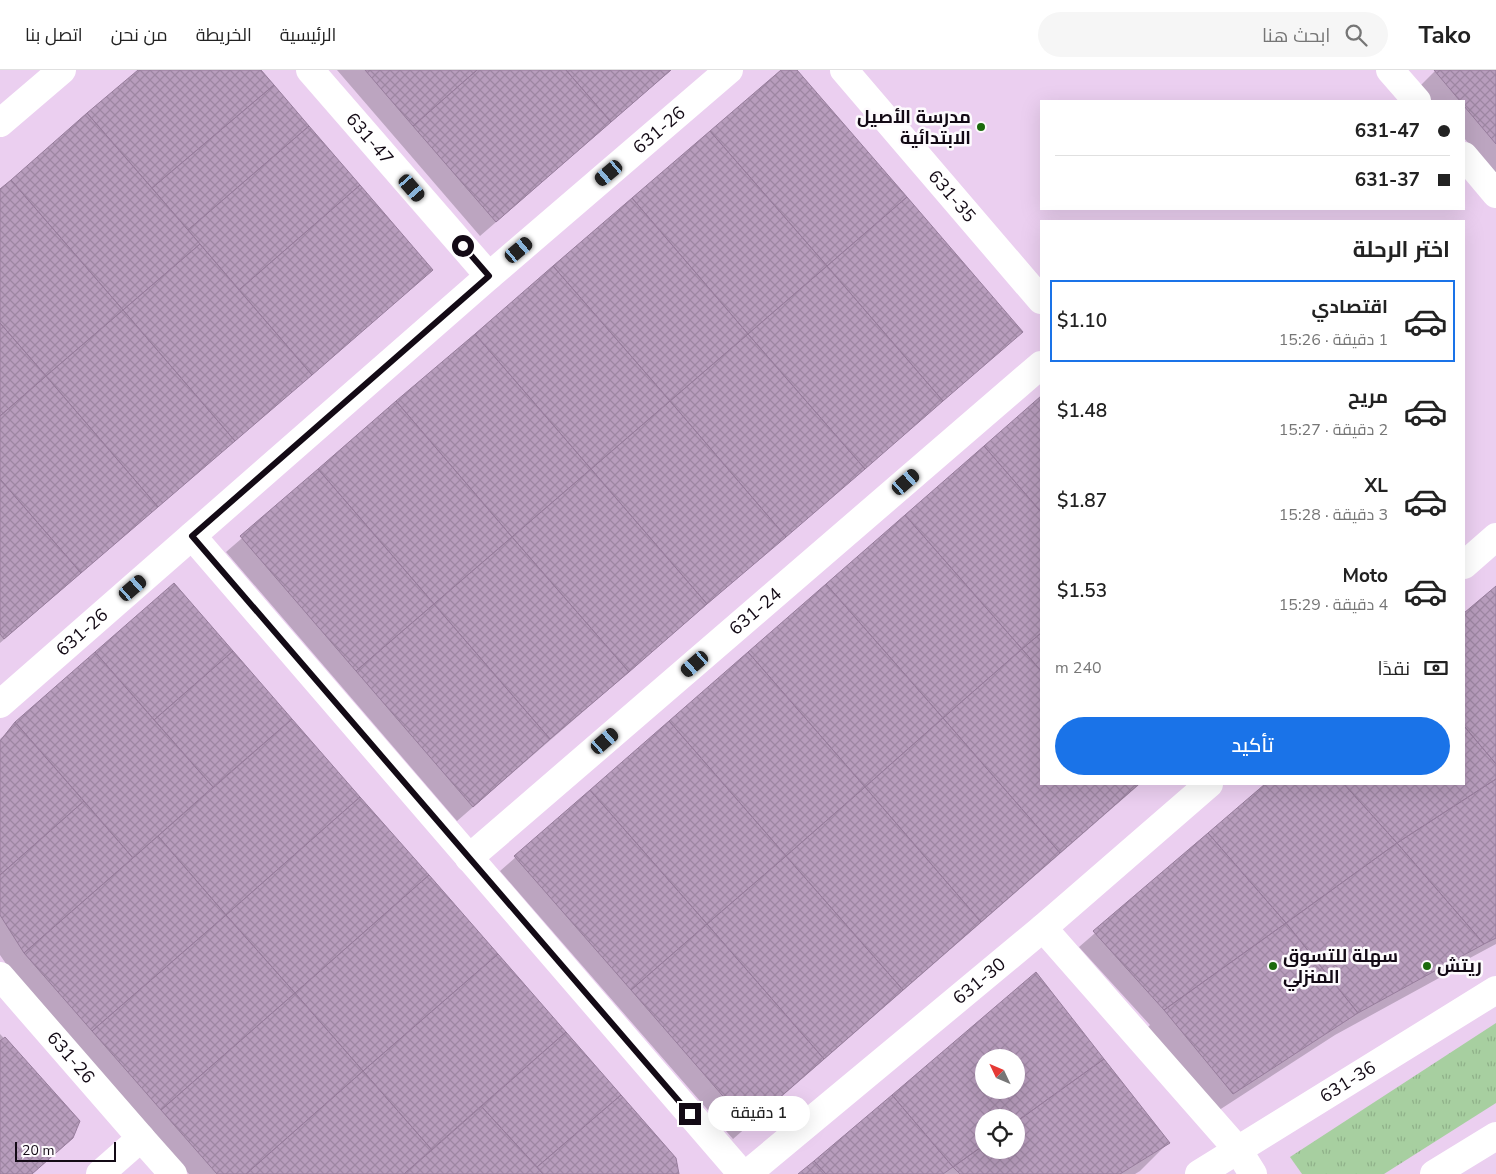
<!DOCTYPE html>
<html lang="ar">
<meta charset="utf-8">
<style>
body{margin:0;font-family:"Nunito Sans",Cairo,sans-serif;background:#f6f6f6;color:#222;direction:rtl;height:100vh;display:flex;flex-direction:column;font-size:19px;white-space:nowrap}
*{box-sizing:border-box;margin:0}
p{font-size:16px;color:#767676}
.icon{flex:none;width:28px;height:28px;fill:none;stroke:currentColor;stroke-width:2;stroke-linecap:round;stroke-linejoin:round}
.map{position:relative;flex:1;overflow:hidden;direction:ltr}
.sheet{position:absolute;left:1040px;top:150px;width:425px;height:565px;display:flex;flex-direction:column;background:#fff;border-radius:0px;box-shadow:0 5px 20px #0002;direction:rtl}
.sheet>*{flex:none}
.guide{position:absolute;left:1040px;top:30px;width:425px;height:110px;border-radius:0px;box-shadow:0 5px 20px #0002;direction:rtl;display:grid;align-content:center;height:110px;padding:0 15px;background:#fff}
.needle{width:32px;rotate:314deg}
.tools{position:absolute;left:975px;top:979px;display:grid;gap:10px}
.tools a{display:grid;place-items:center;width:50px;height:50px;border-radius:50%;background:#fff;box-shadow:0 5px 20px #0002;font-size:25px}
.scale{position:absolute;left:15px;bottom:12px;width:101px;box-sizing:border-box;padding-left:5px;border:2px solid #130a15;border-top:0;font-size:14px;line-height:18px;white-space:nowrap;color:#130a15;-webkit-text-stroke:4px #fdfafd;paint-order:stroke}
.end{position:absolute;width:22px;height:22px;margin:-11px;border:6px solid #130a15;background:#fff;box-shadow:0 0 0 2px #fff}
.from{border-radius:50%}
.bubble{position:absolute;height:35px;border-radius:18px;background:#fff;box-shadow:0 5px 20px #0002;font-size:16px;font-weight:600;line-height:35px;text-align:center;direction:rtl}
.car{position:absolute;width:15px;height:30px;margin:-15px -8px;border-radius:6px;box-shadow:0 0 4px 1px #0007;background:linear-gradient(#222 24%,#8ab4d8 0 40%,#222 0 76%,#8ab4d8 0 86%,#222 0)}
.guide b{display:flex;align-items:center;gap:18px;height:48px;font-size:19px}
.guide b+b{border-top:1px solid #e0e0e0}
.guide i{width:12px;height:12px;background:#222}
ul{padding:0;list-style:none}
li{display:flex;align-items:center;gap:15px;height:82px;margin:0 10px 8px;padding:0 5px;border:2px solid transparent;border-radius:0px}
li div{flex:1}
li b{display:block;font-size:19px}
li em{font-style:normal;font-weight:600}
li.on{border-color:#1a73e8}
li>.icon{width:45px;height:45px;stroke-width:1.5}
h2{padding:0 15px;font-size:22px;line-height:60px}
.pay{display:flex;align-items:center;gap:12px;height:55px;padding:0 15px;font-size:19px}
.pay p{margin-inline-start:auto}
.action{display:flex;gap:10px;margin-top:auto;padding:10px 15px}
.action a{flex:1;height:58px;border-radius:30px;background:#1a73e8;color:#fff;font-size:20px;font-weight:600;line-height:58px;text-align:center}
header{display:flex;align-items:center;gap:30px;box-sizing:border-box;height:70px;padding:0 25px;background:#fff;border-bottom:1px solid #e0e0e0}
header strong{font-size:24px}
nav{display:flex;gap:28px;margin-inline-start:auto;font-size:18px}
.search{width:350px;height:45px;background:#f6f6f6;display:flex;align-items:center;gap:12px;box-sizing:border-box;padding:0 18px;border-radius:28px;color:#767676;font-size:19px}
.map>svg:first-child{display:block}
.grass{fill:url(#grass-tufts)}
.shadow{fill:#0003;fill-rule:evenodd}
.building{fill:url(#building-cross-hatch);stroke:#977d9c;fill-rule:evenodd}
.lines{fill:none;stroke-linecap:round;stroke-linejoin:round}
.street{stroke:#fff;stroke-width:28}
.primary{stroke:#fff;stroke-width:28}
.route{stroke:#130a15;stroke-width:6}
.poi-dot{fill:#1b6a0c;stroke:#fdfafd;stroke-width:2}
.labels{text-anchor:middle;stroke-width:5;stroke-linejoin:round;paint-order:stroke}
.poi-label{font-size:18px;font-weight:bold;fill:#130a15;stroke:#fdfafd;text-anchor:start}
.street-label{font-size:18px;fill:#130a15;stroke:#fdfafd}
</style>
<header>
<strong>Tako</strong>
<div class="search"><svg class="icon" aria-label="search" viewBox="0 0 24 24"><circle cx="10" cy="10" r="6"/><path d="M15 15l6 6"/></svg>ابحث هنا</div>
<nav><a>الرئيسية</a><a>الخريطة</a><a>من نحن</a><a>اتصل بنا</a></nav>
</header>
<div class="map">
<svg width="1496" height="1104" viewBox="0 0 1496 1104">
<defs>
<pattern id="grass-tufts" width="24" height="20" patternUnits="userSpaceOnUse" patternTransform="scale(1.25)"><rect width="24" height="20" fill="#a7cfa0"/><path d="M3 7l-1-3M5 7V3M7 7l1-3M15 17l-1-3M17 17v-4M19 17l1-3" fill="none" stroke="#8fb089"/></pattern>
<pattern id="building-cross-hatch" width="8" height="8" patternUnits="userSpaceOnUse" patternTransform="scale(1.25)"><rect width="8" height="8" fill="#b89dbd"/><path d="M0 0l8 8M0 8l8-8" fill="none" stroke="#9d86a2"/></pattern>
</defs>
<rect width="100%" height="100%" fill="#ebcff0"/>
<path class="grass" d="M1496,953v80l-112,71h-82l-12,-17z"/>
<path class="shadow" d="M139,0h121l171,200 -431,373v-453z
M337,0h334l-191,166z
M783,0h13l225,262 -564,489 -231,-269z
M1436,0h60v106l-32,-38v-37h-32l-12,-15z
M1041,328v386h99l-407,355 -233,-268z
M174,515l501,574 3,15h-489l-180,-206 -9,-13v-216z
M1496,517v357l-28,15 -7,7 -126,69 -125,81 -67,-84 7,-7 -71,-78 188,-163h197v-169z
M1036,904l132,169 -28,28 -5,3h-334zM984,988h32v32h-32zM984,1048h32v32h-32z
M0,964l79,87 -7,17 -40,36h-32z"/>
<path class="building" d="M138,0h123l13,15 -122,103 -65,-75z
M365,0h112l-64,56z
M477,0h89l45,52 -115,100 -83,-96z
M566,0h105l-60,52z
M781,0h16l110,127 -80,69 -117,-135z
M1434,0h62v74l-32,-38v-5h-4z
M274,15l35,41 -121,104 -36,-42z
M87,43l113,131 -77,66 -112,-130z
M309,56l51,59 -121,105 -51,-60z
M710,61l117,135 -79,68 -116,-136z
M11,110l112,130 -77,66 -46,-53v-134z
M360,115l73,85 -121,105 -73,-85z
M907,127l116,135 -80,69 -116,-135z
M632,128l116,136 -78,67 -117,-135z
M200,174l112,131 -77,66 -112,-131z
M553,196l117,135 -79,68 -116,-135z
M827,196l116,135 -78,68 -117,-135z
M123,240l112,131 -77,66 -112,-131z
M0,253l46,53 -46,40z
M475,264l116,135 -79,68 -116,-136z
M748,264l117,135 -79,68 -116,-136z
M46,306l112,131 -77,66 -81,-94v-63z
M1041,326v116l-57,-66z
M396,331l116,136 -78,67 -116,-135z
M670,331l116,136 -79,67 -116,-135z
M984,376l57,66v121l-19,16 -117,-134z
M318,399l116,135 -78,67 -116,-135z
M591,399l116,135 -78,68 -117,-135z
M0,409l81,94 -77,66 -4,-5z
M905,445l117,134 -79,69 -117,-134z
M512,467l117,135 -79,67 -116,-135z
M174,513l59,68 -79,69 -59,-68z
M826,514l117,134 -78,69 -117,-135z
M1496,516v178l-32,-38v-113z
M434,534l116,135 -77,68 -117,-136z
M1041,563v38l-19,-22z
M1022,579l19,22v113h98l-79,69 -117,-135z
M233,581l59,68 -79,68 -59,-67z
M95,582l118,135 -80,71 -118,-136z
M748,582l117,135 -79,69 -117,-135z
M943,648l117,135 -79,69 -116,-135z
M292,649l68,78 -134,118 -68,-79z
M669,651l117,135 -79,68 -117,-134z
M15,652l69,79 -84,74v-134z
M1464,656l32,38v15l-99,64 -53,-59h120z
M1496,709v159l-12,6 -87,-101z
M1265,714h79l53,59 -111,80 -78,-90z
M865,717l116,135 -78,68 -117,-134z
M590,720l117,134 -76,66 -117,-134z
M360,727l69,78 -134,118 -69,-78z
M84,731l49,57 -109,95 -24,-38v-40z
M1208,763l78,90 -122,87 -71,-79z
M158,766l68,79 -134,116 -68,-78z
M1397,773l87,101 -126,69 -72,-90z
M786,786l117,134 -79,69 -117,-135z
M429,805l69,79 -135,117 -68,-78z
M226,845l69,78 -134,117 -69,-79z
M1286,853l72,90 -125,81 -69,-84z
M707,854l117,135 -76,66 -117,-135z
M498,884l68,78 -134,118 -69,-79z
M1036,902l68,87 -88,63v-4h-32v27l-31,22 -61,-72zM984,988h32v32h-32z
M295,923l68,78 -117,103h-29l-56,-64z
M566,962l55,63 -84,72 -56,-61z
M5,967l75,84 -7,17 -41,36h-32v-133z
M1104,989l66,84 -50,31h-160l-7,-7 31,-22v5h32v-28z
M363,1001l69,79 -28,24h-158z
M621,1025l55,63 3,16h-136l-6,-7z
M892,1025l61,72 -10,7h-117l-12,-13z
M481,1036l62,68h-138v-1z
M814,1091l12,13h-28z"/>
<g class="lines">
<g class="street">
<path id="s1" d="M310,0l179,206"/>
<path id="s2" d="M844,0l197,230"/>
<path d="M1390,0l27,31"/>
<path d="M0,53l62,-53"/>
<path d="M1464,86l32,38"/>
<path d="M192,466l550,638"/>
<path d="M1464,495l32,-28"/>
<path id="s3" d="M0,634l489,-428 240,-206"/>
<path id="s4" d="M469,788l572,-493"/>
<path d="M1043,858l195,222 15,24"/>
<path id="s5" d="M0,906l141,162"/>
<path d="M100,1104l41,-36 32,36"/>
<path id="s6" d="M747,1104l296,-246 166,-144"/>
<path id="s7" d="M1199,1104l297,-184"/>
</g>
<path class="primary" d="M1434,1104l62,-38"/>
</g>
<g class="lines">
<path class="route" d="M463,176l26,30 -297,260 498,578"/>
</g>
<g class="poi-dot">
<circle cx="981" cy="57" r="5"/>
<circle cx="1273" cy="896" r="5"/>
<circle cx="1427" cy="896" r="5"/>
</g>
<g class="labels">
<g class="poi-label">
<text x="971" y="53" text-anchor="end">مدرسة الأصيل<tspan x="971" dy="21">الابتدائية</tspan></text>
<text x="1283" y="892">سهلة للتسوق<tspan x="1283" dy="21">المنزلي</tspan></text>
<text x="1437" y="902">ريتش</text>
</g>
<g class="street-label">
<text dy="6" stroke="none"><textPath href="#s3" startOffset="874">631-26</textPath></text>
<text dy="6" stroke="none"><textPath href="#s1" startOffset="91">631-47</textPath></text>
<text dy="6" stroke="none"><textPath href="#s2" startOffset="166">631-35</textPath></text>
<text dy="6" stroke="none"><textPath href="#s4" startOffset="378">631-24</textPath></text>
<text dy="6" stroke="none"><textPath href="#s3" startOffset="109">631-26</textPath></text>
<text dy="6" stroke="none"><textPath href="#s6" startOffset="302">631-30</textPath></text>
<text dy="6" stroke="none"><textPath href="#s5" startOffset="108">631-26</textPath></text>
<text dy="6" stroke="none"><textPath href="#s7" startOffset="175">631-36</textPath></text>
</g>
</g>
</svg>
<div class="tools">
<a><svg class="needle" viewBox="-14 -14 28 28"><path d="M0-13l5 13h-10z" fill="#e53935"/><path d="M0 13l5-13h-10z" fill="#767676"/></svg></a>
<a><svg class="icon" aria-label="locate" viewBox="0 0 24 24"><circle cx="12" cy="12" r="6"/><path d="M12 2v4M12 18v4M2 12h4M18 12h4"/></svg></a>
</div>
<div class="scale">20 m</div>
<i class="end from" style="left:463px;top:176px"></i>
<i class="end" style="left:690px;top:1044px"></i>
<div class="bubble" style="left:708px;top:1026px;width:102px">1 دقيقة</div>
<i class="car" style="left:609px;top:103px;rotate:230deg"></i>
<i class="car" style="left:412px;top:118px;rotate:139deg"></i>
<i class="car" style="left:519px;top:180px;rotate:50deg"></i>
<i class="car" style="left:906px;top:412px;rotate:49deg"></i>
<i class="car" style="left:133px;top:518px;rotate:49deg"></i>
<i class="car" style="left:695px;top:594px;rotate:229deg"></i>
<i class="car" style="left:605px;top:671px;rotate:49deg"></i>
<div class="guide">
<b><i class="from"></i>631-47</b>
<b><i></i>631-37</b>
</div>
<section class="sheet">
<h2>اختر الرحلة</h2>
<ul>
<li class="on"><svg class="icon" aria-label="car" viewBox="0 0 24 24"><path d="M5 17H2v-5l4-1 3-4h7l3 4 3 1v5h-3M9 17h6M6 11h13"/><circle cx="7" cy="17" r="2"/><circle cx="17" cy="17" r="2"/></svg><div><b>اقتصادي</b><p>1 دقيقة · 15:26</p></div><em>$1.10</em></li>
<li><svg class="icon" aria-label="car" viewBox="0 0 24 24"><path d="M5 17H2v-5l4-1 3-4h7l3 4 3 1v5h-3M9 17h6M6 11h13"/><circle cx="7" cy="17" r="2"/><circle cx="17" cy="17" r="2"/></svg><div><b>مريح</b><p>2 دقيقة · 15:27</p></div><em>$1.48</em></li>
<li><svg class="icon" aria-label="car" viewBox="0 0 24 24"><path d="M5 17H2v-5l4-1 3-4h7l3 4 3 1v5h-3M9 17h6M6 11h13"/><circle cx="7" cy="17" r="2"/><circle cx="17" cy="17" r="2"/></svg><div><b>XL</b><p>3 دقيقة · 15:28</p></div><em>$1.87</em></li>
<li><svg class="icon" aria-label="car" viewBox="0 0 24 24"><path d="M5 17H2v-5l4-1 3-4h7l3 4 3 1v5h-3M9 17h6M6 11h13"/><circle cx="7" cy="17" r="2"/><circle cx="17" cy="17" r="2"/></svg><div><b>Moto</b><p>4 دقيقة · 15:29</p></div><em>$1.53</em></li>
</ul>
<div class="pay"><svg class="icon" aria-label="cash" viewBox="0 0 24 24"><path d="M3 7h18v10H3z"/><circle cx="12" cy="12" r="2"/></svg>نقدًا<p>240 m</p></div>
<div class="action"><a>تأكيد</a></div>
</section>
</div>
